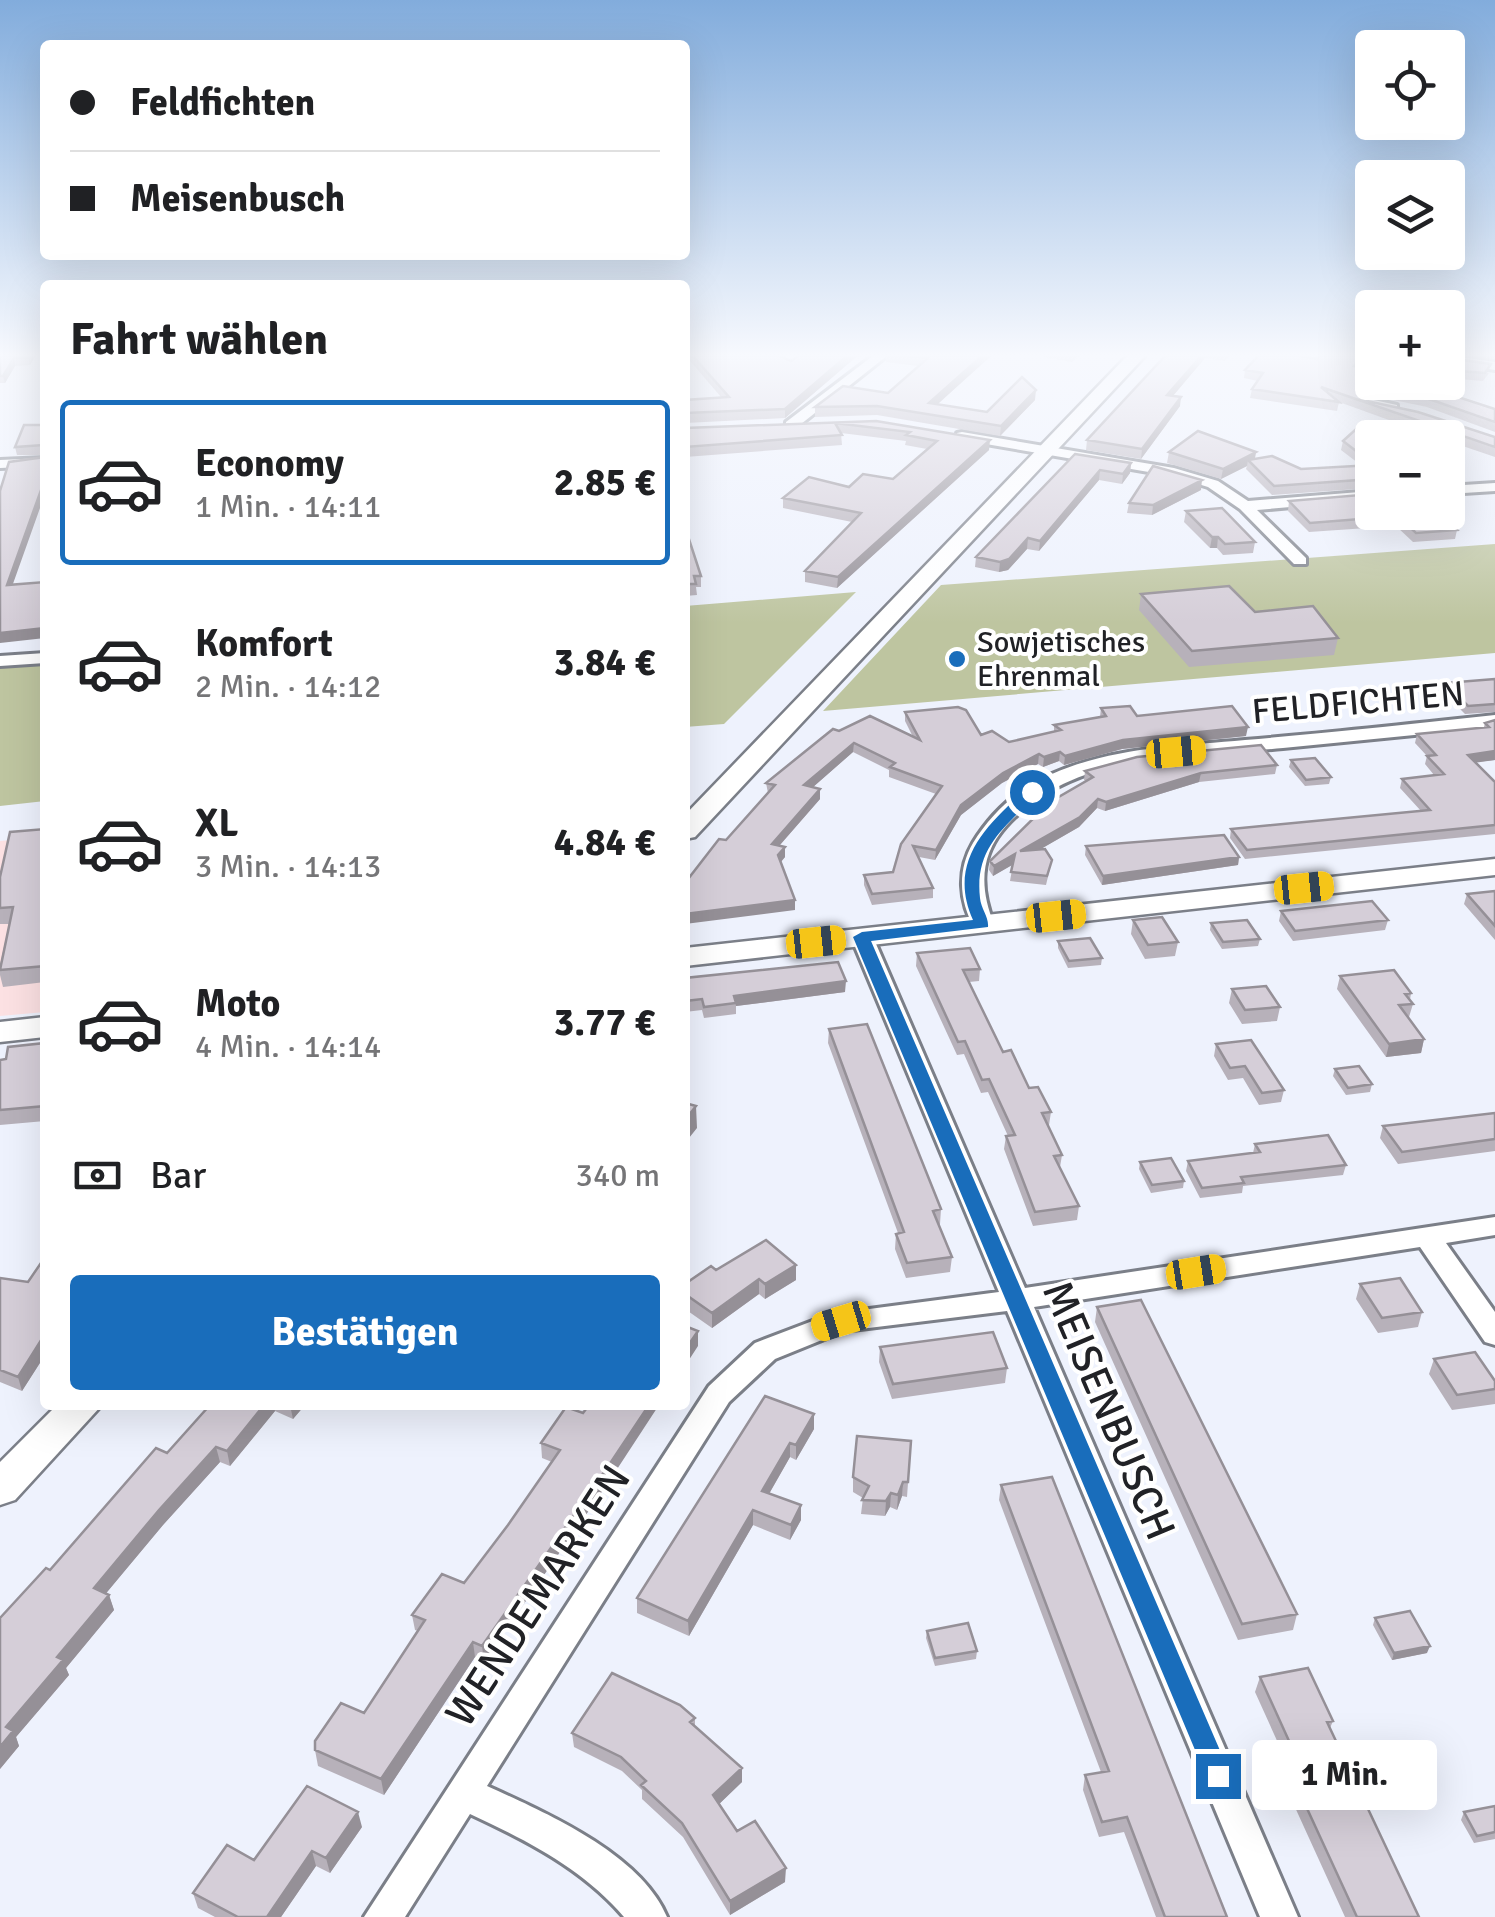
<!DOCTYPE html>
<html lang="de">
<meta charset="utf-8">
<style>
body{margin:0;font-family:Signika,sans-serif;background:#f2f2f2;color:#202124;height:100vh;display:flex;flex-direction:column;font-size:38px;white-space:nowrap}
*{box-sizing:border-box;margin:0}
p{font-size:32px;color:#757577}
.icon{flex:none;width:55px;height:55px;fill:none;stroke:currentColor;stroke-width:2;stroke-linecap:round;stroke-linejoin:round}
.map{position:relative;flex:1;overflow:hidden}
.side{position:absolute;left:40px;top:280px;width:650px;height:1130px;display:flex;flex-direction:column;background:#fff;border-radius:10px;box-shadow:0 10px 40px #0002}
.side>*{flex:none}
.top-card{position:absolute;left:40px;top:40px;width:650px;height:220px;border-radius:10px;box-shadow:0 10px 40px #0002;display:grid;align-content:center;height:220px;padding:0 30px;background:#fff}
.fabs{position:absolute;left:1355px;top:30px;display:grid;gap:20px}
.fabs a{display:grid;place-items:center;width:110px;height:110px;border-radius:10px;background:#fff;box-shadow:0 10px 40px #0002;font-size:50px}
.end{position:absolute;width:45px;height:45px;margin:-22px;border:12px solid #196dbb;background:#fff;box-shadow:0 0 0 5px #fff}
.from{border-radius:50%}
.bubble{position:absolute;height:70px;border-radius:10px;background:#fff;box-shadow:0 10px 40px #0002;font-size:32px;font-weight:700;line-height:70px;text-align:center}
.car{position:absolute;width:30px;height:60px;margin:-30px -15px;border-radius:12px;box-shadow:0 0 8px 2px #0007;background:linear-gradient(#f5c518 24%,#345 0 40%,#f5c518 0 76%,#345 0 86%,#f5c518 0)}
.top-card b{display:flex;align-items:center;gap:35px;height:95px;font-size:38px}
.top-card b+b{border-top:2px solid #e0e0e0}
.top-card i{width:25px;height:25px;background:#202124}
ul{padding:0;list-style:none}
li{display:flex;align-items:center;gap:30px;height:165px;margin:0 20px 15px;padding:0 10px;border:5px solid transparent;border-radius:10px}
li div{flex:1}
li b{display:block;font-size:38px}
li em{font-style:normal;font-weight:700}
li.on{border-color:#196dbb}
li>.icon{width:90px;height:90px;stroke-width:1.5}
h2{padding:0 30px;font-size:45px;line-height:120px}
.pay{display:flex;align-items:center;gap:25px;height:110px;padding:0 30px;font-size:38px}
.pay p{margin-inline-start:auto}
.cta{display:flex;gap:20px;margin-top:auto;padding:20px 30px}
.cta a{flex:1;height:115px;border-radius:10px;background:#196dbb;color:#fff;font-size:40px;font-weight:700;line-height:115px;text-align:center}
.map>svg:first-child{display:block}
.commercial{fill:#fce1e3}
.green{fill:#bec5a0}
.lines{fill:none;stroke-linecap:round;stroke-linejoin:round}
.street-casing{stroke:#7b7f88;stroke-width:6}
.secondary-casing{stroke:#7b7f88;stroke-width:5}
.street{fill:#fff;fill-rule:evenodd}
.secondary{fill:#fff;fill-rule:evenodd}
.wall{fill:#b7b1ba}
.shaded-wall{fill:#959097}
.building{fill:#d5ced8;stroke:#959097;stroke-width:2.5}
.route{fill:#196dbb}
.poi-dot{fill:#196dbb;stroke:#fff;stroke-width:4}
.labels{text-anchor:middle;stroke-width:8;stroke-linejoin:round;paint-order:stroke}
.far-poi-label{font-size:30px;fill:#212226;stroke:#fff;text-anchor:start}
.street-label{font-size:35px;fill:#212226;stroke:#fff}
.near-street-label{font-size:42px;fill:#212226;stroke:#fff}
</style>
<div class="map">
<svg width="1495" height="1917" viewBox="0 0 1495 1917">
<rect width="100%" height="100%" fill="#eef2fd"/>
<path class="commercial" d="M45,837v175l-45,4v-175z"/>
<path class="green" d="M1495,544v109l-672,58 118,-126z
M856,592l-132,132 -39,3v-121z
M45,663v138l-45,5v-140z"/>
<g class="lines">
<defs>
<path id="street" d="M874,355h14l-92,73h-10v-6z
M1448,355l47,7v8l-47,-7z
M1370,379l11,3 -7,18 23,5v6l-36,-6 -2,-3z
M962,432l212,36 44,13 30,20 124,-10v9l-115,10 49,48v6h-12l-54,-55 -32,-22 -36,-11 -215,-37v-6z
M45,458v8l-45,2v-8z
M1495,483v8l-47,3v-8z
M45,653v10l-45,3v-10z
M1495,715v12c-71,7 -141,14 -212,21 -94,9 -208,2 -277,78 -27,30 -26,63 -12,98l-3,5h-16c-16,-27 -18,-59 -2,-86 19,-31 46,-55 79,-69 61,-27 128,-28 193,-34 84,-7 167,-16 250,-25z
M862,930l11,7 152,351 470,-71v18l-49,8 49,69v33l-10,-3 -65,-95 -386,60 264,610h-38l-253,-606 -163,20 -69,28 -46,43 -242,384c59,27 154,68 180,131h-43c-41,-48 -98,-77 -154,-103l-65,103h-41l345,-531 46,-43 76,-29 168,-22 -148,-355z"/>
<path id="secondary" d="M1128,355h18l-451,482 -10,2v-24z
M1495,859v16l-810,91v-18z
M45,1017v20l-45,5v-20z
M57,1405h45l-87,95 -15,5v-43z"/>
</defs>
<use href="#street" class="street-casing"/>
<use href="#secondary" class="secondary-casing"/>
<use href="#street" class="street"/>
<use href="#secondary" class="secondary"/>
</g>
<path class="wall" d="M0,355h36l-6,10 -15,1 -10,17h-5z
M685,355h93l13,6 9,-6h69l-13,2 -71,61 -100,5v-23l36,-3z
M886,355h106l-55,49 50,8 48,-12 -35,36 -123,-21 -62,2v-10l73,-14 30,-27 -32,-4z
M1043,355h37l-8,7 -29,-5z
M1166,355h64l-5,6 -20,-3 -32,38 7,10 -39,53 -55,-9 1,-10z
M1319,355h47l-8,12 11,1 -2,9 -8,17 3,6 133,37v20l-47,-16v-3h-9l-100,-36 -2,9 -87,-13 2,-9 6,-8 -14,-3 1,-8 72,-11z
M1448,355l1,3 40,15 -6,8 -35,-3z
M1468,355h27v4z
M1381,388l114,21v23l-68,-25 -48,-10z
M876,421l113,29 -152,138 -32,-6v-11l47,-49 -69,-14v-10l110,-19 34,-30 -22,-4 1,-4 -65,-8 1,12 -157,12v-29z
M45,425v30h-28l-2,-8z
M1380,435v3h-8v12l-14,13 -17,-13 2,-9z
M1169,452h87l-1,7 46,10 71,-4v23l-100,7 -26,-26 1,-3 -26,13 -54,-16z
M1075,454l56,9 -1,10 -8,11 -23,-4 -60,71 -12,-2 -19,21 -9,2 -24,-5 1,-10z
M1201,490l-49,25 -25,-2 2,-10z
M1289,501l149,11 19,18 -2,9 -42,3 -17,-16 -87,6 -21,-21z
M1186,511l69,31 -2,11 -30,2 -6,-7h-7l-26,-26z
M685,527l16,49v11h-5l1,8 -12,1z
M1141,594l114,18 83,26 -4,17 -145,12 -50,-57z
M1495,679v33l-30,2 -22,-22 2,-9z
M1101,708l145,28 -124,13 -58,16 -5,-4 -16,6 -5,-3 -36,19 -41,32 -26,45 -16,-3 14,31v10l-61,7 -8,-20v-10l29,-3 43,-78 -47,-17v-7l-36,-18 -40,35 7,12 -40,46 5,2v10l-4,5 14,48 -69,-70 42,-47 -2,-10 73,-52 74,6 -8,-16v-9l76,23 28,7 45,-10v-7l46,-8z
M1495,720v40l-19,2 19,20v52l-250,25 -15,-21 1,-9 190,-18 -21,-23 2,-9 32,-4 -9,-11 2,-8 -12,-13 2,-9 67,-7 1,-4z
M1291,760l40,17 -2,7 -24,2 -16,-19z
M1277,765l-2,9 -76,8 -94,29 -8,-3 -18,19 -40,23 13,10 -6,25 -36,-4 3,-17 -20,12 -4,-6 1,-9 96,-80 -2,-1 1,-9z
M45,829v153l-42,5 -3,-12v-10l9,-41h-9v-47z
M1086,846l153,11 -1,8 -136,20 -17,-30z
M1495,891v49l-31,-36 3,-10z
M1281,911l107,9 -3,10 -92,11 -14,-20z
M1133,920l45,22 -3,14 -30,3 -14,-25z
M1211,923l49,16 -2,7 -36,3 -12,-19z
M1058,941l44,17 -1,7 -33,3 -10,-20z
M917,953l63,16 -1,12 -10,1 34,70 26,36 22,24 -2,13h-1l14,30 -2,12 19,39 -2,14 -44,6 -29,-77 2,-13h2l-20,-44 -7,1 -17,-39 -7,1 -41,-89z
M1340,976l71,17 -1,7 3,4 -4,13h-1l16,22 -3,14 -35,4 -49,-68z
M685,978l160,14 -109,14v8l-32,4 -2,-8 -17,2z
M1232,989l48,18 -3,14 -35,3 -13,-21z
M829,1029l112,180 -1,15h-1l13,33 -2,15 -44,6 -11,-29 1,-15 2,-1 -70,-190z
M45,1043v78l-45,4v-65l6,-1z
M1216,1044l68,46 -3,12 -22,3 -16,-27 -15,2 -14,-24z
M1335,1069l37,15 -2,8 -24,3 -13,-19z
M1495,1113v38l-97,13 -18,-26 3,-12z
M1255,1144l91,21 -3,10 -100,11 -1,7 -42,5 -14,-27 2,-10 65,-8z
M1140,1162l44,19 -1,7 -32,5 -12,-24z
M45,1257v98l-23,36 -22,-9v-104l28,4z
M796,1265v15l-31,19 -6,-5 -47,34 -27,-19v-25l31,-14z
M1360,1284l62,28 -4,15 -40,6 -22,-34z
M1097,1307l200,307 -4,16 -55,10 -143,-318z
M880,1347l127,21 -2,15 -113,16 -13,-37z
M1434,1359l61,22v23l-43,6 -23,-36z
M765,1396l49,33 -18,31 -6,-3 -21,37 32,26 -11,20 -37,-15 -64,111 -52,-23v-15z
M210,1405h95l-12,14 -18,-8 -45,55 -10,-4 -57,63 -57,68 3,2 5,15 -48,58 3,7 -53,62 3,9 -19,23 50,-199 117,-117z
M566,1407l42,76 -124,178 -9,-4 -91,138 -66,-29 -3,-16 49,-37 54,-82 -3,-1 -3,-15 52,-32 44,-58 44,-63 -10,-4 -1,-15z
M911,1441l-4,56 -5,-1 -5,14 -7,-3 -5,9 -24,-2 2,-16 -10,-6v-15z
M1001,1485l226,432h-71l-32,-85 -25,5 -16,-47 2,-15 16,-3 -102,-272z
M1375,1618l52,35 -35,7 -19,-35z
M927,1631l50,20 -1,8 -41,7 -9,-28z
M1260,1677l73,44 -3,7 89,189h-74l-62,-136 5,-16 -33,-73z
M695,1718v8l47,56 -23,22 18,27 48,51 -55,33 -47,-78 -41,-38v-9l-20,-19 -48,-24 -2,-14z
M1495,1806v33l-21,4 -13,-23 3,-8z
M362,1827l-32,46 -14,-7 -35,51h-66l-17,-9 -5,-15 61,-33z"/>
<path class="shaded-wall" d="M30,355h6l-6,10 -2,-7z
M848,355h21l-13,2 -71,61v-9z
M983,355h9l-64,58 1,-10z
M1202,355h4l-1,3 -39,46 1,-9z
M1362,355h4l-13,20 1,-9z
M14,358l1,8 -10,17 -2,-7z
M1369,368l-2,9 -11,23 1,-8z
M1036,390l-1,10 -35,36 1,-10z
M1181,397l-1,9 -39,53 1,-10z
M990,440l-1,10 -152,138 1,-11z
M1372,442v8l-14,13 2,-9z
M1256,452l-2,10 -6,-2 -1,6 -26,13 2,-10z
M1131,463l-1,10 -8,11 1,-10z
M1100,470l-1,10 -60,71 1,-10z
M45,479v15l-36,101 -2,-10z
M1202,480l-1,10 -49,25 1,-10z
M1212,537h6l-1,11h-7z
M1028,538l-1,11 -19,21 -9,2 1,-10z
M45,628v10l-45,5v-10z
M1248,727l-2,9 -124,13 -58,16 1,-9 58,-16z
M854,743l-1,9 -49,43v-10z
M1495,751v9l-29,4 2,-9z
M1060,752l-1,9 -16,6 1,-10z
M1039,754l-1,10 -36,19 -41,32 -26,45 1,-10 25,-45 42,-32z
M1201,773l-2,9 -94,29 1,-9z
M820,789v10l-48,55v-10z
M1098,799l-1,9 -18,19 -59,34v-10z
M785,847v10l-7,8v-10z
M1015,854l-1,10 -21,12 1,-10z
M1239,857l-1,8 -136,20 1,-9z
M795,900v10l-110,14v-10z
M846,981l-1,11 -109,14 -2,-10z
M1424,1039l-3,14 -35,4 3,-13z
M696,1106l1,22 -12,15v-23z
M796,1265v15l-31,19v-15z
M759,1279v15l-47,34v-15z
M698,1331v15l-13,20v-16z
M45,1334v21l-23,36 -4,-14z
M264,1405h9l2,6 -45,55 -3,-15z
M290,1405h15l-12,14z
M649,1405h10l-51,78 -124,178 -2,-15z
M814,1414v15l-18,31v-15z
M790,1443v14l-28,49v-15z
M216,1447l4,15 -57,63 -65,78 -4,-15 65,-78z
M903,1482l-1,14 -5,14 1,-15z
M891,1493l-1,14 -5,9 1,-15z
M801,1505v15l-11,20 1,-15z
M753,1510v15l-64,111 -1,-15z
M109,1595l5,15 -48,58 3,7 -53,62 3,9 -19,23v-22l6,-20 51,-70z
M473,1642l2,15 -91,138 -3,-16z
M1430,1646l-3,7 -35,7 2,-7z
M742,1768v14l-28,27 -1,-14z
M358,1812l4,15 -32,46 -4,-15z
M312,1851l4,15 -35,51h-14z
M786,1868l-1,14 -55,33v-14z"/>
<path class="building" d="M0,355h30l-2,3h-14l-11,18h-3z
M692,355h86l13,6 9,-6h48l-63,54 -100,4v-13l44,-3z
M902,355h81l-54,48 58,9 35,-35 14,13 -35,36 -124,-20 -62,1 28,-21 45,7 40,-35z
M1166,355h36l-35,40 14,2 -39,52 -55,-9z
M1259,355h36l22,4 2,-4h43l-8,11 15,2 -12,24 5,8 56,12 77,25v10l-174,-60 18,15 -87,-13 11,-16 -18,-3z
M1448,355l1,3 42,6 -6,9 -37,-3z
M1383,382h29l83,27v13l-66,-23 -48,-11z
M876,421l114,19 -152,137 -33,-6 56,-58 -78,-15 26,-21 40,10 14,-13 30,5 44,-38 -31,-6 4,-3 -75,-9 7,12 -157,12v-19z
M1364,422l16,13 -3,3h-5v4l-12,12 -17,-13z
M24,425h21v27l-2,-7 -28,2z
M1198,431l58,21 -33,17 -54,-17z
M1075,454l56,9 -8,11 -23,-4 -60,71 -12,-3 -19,21 -9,3 -24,-5z
M1272,456l29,13 71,-4v14l-98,7 -26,-26z
M45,457v22l-38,106 38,-3v46l-45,5v-142l9,-29z
M1153,466l49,14 -49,25 -24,-2z
M1372,494v18h66l19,18 -41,3 -18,-17 -88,7 -21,-22z
M1222,508l33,34 -30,2 -7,-7h-6l-26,-26z
M685,527l16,49h-7l2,8h-11z
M1229,586l26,26 58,-6 25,32 -146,13 -51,-57z
M1495,679v25l-27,2 -23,-23z
M1130,706l7,10 95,-10 16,21 -125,13 -58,16 -5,-4 -16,5 -5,-3 -36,19 -42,32 -25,45 -23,-4 20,42 -61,6 -8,-19 29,-3 8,-28 41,-58 -52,-19 5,-4 -41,-20 -50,42 16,4 -48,55 13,3 -7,8 17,45 -110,14v-31l34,-44 7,1 49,-55 -9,-2 67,-54 6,2 31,-15 50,24 -15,-28 53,-5 8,3 15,25 11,-4 17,11 52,-12 -7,-5 52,-9 -5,-8z
M1495,720v31l-27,4 27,27v43l-248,25 -16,-21 199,-19 -28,-31 42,-5 -17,-18 9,-1 -19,-21 72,-7 -4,-4z
M1261,745l16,20 -76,8 -95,29 -8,-3 -18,18 -60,34 25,-2 7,11 -5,16 -36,-4 4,-18 -21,12 -4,-5 60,-59 43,-25 -8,-6 52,-14z
M1315,758l16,19 -25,3 -15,-20z
M45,829v137l-45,4 13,-63 -13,1v-31l10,-45z
M1224,835l15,22 -136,19 -17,-30z
M1495,891v35l-28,-32z
M1372,901l16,19 -93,11 -14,-20z
M1162,917l16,25 -30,3 -15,-25z
M1247,920l13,19 -37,3 -12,-19z
M1090,938l12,20 -33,3 -11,-20z
M970,948l10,21 -17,1 40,82 8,-2 18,38 9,-1 13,25 -9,1 20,42 -8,1 25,50 -44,6 -29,-76 9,-1 -26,-56 -7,1 -17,-39 -7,1 -41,-89z
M838,962l8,19 -112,15 2,7 -32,4 -2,-8 -17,2v-23z
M1394,970l17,23 -6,1 8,10 -14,1 25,34 -35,5 -49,-68z
M1266,986l14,21 -35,3 -13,-21z
M867,1024l74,185 -8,2 19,46 -45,6 -11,-29 8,-2 -75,-203z
M1251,1040l33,50 -22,3 -17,-27 -15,2 -14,-24z
M45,1043v63l-45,4v-50l6,-1 2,-12z
M1359,1066l13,18 -24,4 -13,-19z
M685,1103l11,3 -11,14z
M1495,1113v26l-93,13 -19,-26z
M1328,1135l18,30 -105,12 3,6 -42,5 -14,-27 72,-9 -5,-8z
M1171,1158l13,23 -32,4 -12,-23z
M766,1240l30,25 -31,19 -6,-5 -47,34 -27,-19v-10l26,-18 5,4z
M45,1257v77l-27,43 -18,-7v-92l28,4z
M1400,1278l22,34 -40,6 -22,-34z
M1141,1300l156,314 -55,10 -145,-317z
M685,1326l13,5 -13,19z
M993,1332l14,36 -114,16 -13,-37z
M1475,1352l20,29v8l-38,6 -23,-36z
M765,1396l49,18 -18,31 -6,-2 -28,48 39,14 -10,20 -38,-15 -65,111 -51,-23z
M210,1405h54l-37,46 -11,-4 -57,63 -65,78 15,7 -52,62 6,3 -57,67 7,4 -13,16v-129l46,-50 4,2 106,-122 11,5z
M589,1405h60l-42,63 -125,178 -9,-4 -92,137 -66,-29v-9l26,-38 23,10 61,-93 -13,-5 30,-41 22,9 44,-58 52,-75 -19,-7 25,-36 17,6z
M857,1436l54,5 -3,41h-5l-5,13 -7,-2 -5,8 -24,-1 7,-14 -16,-9z
M1052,1477l175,440h-62l-38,-100 -25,5 -17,-47 24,-4 -108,-286z
M1410,1611l20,35 -36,7 -19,-35z
M968,1623l9,28 -42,7 -8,-27z
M1308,1668l25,53 -6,1 92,195h-62l-70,-152 12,-2 -39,-86z
M612,1673l68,32 15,13 -5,4 52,46 -29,27 24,36 18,-10 31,47 -56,33 -48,-78 -41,-38 5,-4 -25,-24 -49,-24z
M307,1786l51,26 -32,46 -14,-7 -45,66h-29l-45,-24 34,-48 27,15z
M1495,1806v26l-18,4 -13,-24z"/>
<linearGradient id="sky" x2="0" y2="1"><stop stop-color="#82acdc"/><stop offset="0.57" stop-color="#f7f9fe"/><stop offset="1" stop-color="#f7f9fe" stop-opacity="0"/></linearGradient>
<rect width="1495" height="623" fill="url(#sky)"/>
<path class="route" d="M1027,789l12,3c-31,34 -65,53 -59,106 1,11 9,19 8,29l-117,14 360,835 -3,8 -10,4 -9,-4 -3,-8 -353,-839 9,-5 111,-12c-26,-58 13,-95 54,-131z"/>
<circle class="poi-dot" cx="957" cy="659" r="10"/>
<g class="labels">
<g class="far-poi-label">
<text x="977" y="652">Sowjetisches<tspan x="977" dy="34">Ehrenmal</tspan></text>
</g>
<g class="street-label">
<text transform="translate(1358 702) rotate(-5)" y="12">FELDFICHTEN</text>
</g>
<g class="near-street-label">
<text transform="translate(1110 1410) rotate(67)" y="15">MEISENBUSCH</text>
<text transform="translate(537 1595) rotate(-57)" y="15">WENDEMARKEN</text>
</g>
</g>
</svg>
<div class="fabs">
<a><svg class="icon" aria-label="locate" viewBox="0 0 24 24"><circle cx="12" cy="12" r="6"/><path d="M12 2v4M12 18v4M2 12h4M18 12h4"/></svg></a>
<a><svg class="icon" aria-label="layers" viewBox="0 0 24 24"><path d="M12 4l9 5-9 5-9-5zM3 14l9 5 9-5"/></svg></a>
<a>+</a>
<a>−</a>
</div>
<i class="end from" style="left:1032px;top:792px"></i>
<i class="end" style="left:1218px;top:1776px"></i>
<div class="bubble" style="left:1252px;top:1740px;width:185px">1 Min.</div>
<i class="car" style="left:1176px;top:752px;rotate:85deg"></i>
<i class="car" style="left:1304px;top:888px;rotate:84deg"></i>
<i class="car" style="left:1056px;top:916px;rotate:84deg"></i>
<i class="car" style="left:816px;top:942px;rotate:84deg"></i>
<i class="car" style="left:1196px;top:1272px;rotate:81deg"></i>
<i class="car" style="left:841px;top:1321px;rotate:253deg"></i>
<div class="top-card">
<b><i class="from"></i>Feldfichten</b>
<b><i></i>Meisenbusch</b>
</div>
<section class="side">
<h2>Fahrt wählen</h2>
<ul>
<li class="on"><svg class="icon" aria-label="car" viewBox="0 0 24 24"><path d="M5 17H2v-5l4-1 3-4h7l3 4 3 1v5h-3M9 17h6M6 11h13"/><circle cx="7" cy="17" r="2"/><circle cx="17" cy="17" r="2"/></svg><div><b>Economy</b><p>1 Min. · 14:11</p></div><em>2.85 €</em></li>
<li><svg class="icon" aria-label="car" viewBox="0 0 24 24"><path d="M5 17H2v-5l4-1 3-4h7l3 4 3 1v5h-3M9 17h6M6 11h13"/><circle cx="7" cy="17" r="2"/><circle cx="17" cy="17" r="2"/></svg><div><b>Komfort</b><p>2 Min. · 14:12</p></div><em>3.84 €</em></li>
<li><svg class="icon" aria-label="car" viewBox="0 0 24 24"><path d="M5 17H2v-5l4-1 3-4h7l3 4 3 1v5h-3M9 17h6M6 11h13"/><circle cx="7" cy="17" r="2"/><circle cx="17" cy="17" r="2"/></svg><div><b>XL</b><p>3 Min. · 14:13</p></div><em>4.84 €</em></li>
<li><svg class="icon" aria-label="car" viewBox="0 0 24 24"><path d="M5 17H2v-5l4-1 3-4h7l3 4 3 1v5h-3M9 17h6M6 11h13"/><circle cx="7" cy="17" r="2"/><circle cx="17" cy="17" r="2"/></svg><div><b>Moto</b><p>4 Min. · 14:14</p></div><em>3.77 €</em></li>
</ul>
<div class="pay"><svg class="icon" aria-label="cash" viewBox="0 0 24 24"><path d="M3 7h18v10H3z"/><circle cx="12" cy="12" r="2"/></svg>Bar<p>340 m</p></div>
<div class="cta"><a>Bestätigen</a></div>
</section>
</div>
